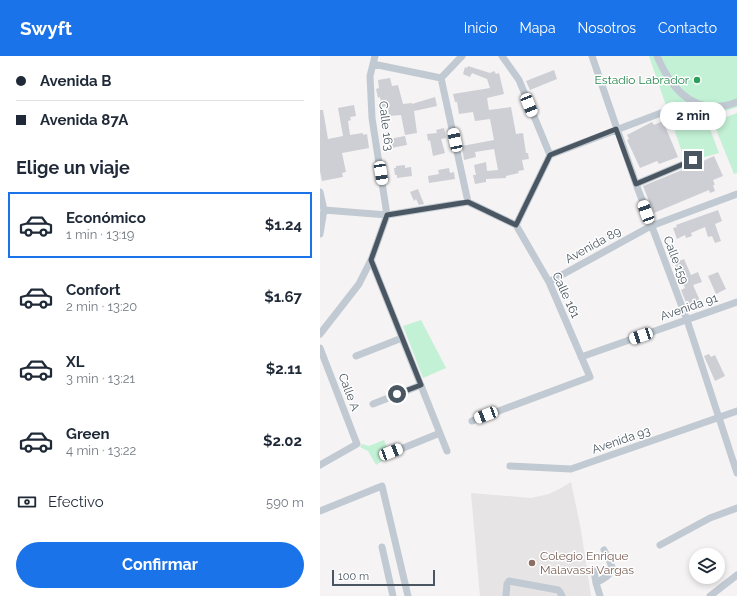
<!DOCTYPE html>
<html lang="es">
<meta charset="utf-8">
<style>
body{margin:0;font-family:Raleway,sans-serif;background:#f2f2f3;color:#1f2937;height:100vh;display:flex;flex-direction:column;font-size:15px;white-space:nowrap}
*{box-sizing:border-box;margin:0}
p{font-size:13px;color:#747a83}
.icon{flex:none;width:22px;height:22px;fill:none;stroke:currentColor;stroke-width:2;stroke-linecap:round;stroke-linejoin:round}
.map{position:relative;flex:1;overflow:hidden}
.details{display:flex;flex-direction:column;background:#fff;width:320px}
.details>*{flex:none}
.guide{display:grid;align-content:center;height:88px;padding:0 16px;background:#fff}
.buttons{position:absolute;left:369px;top:492px;display:grid;gap:8px}
.buttons a{display:grid;place-items:center;width:36px;height:36px;border-radius:50%;background:#fff;box-shadow:0 2px 6px #0003;font-size:20px}
.scale{position:absolute;left:12px;bottom:10px;width:103px;box-sizing:border-box;padding-left:4px;border:2px solid #4a5661;border-top:0;font-size:11px;line-height:14px;white-space:nowrap;color:#4a5661;-webkit-text-stroke:3px #fff;paint-order:stroke}
.end{position:absolute;width:18px;height:18px;margin:-9px;border:5px solid #4a5661;background:#fff;box-shadow:0 0 0 2px #fff}
.from{border-radius:50%}
.bubble{position:absolute;height:28px;border-radius:14px;background:#fff;box-shadow:0 2px 6px #0003;font-size:13px;font-weight:700;line-height:28px;text-align:center}
.car{position:absolute;width:12px;height:24px;margin:-12px -6px;border-radius:5px;box-shadow:0 0 3px 1px #0007;background:linear-gradient(#fff 24%,#345 0 40%,#fff 0 76%,#345 0 86%,#fff 0)}
.guide b{display:flex;align-items:center;gap:14px;height:38px;font-size:15px}
.guide b+b{border-top:1px solid #e0e1e3}
.guide i{width:10px;height:10px;background:#1f2937}
ul{padding:0;list-style:none}
li{display:flex;align-items:center;gap:12px;height:66px;margin:0 8px 6px;padding:0 8px;border:2px solid transparent;border-radius:0px}
li div{flex:1}
li b{display:block;font-size:15px}
li em{font-style:normal;font-weight:700}
li.selected{border-color:#1a73e8}
li>.icon{width:36px;height:36px;stroke-width:1.5}
h2{padding:0 16px;font-size:18px;line-height:48px}
.pay{display:flex;align-items:center;gap:10px;height:44px;padding:0 16px;font-size:15px}
.pay p{margin-inline-start:auto}
.action{display:flex;gap:8px;margin-top:auto;padding:8px 16px}
.action a{flex:1;height:46px;border-radius:24px;background:#1a73e8;color:#fff;font-size:16px;font-weight:700;line-height:46px;text-align:center}
header{display:flex;align-items:center;gap:24px;box-sizing:border-box;height:56px;padding:0 20px;background:#1a73e8;color:#fff}
header strong{font-size:19px}
nav{display:flex;gap:22px;margin-inline-start:auto;font-size:14px}
main{display:flex;flex:1;min-height:0}
.map>svg:first-child{display:block}
.education{fill:#e6e4e5}
.green{fill:#c3f1d5}
.building{fill:#cdcfd5}
.lines{fill:none;stroke-linecap:round;stroke-linejoin:round}
.minor{stroke:#c1cad2;stroke-width:7}
.route{stroke:#4a5661;stroke-width:5}
.leisure-dot{fill:#2e9e5b;stroke:#fff;stroke-width:1.5}
.education-dot{fill:#8d6e63;stroke:#fff;stroke-width:1.5}
.labels{text-anchor:middle;stroke-width:3;stroke-linejoin:round;paint-order:stroke}
.leisure-label{font-size:12px;fill:#27864d;stroke:#fff;text-anchor:end}
.street-label{font-size:12px;fill:#4a5661;stroke:#fff}
.education-label{font-size:12px;fill:#785e54;stroke:#fff;text-anchor:start}
</style>
<header>
<strong>Swyft</strong>
<nav><a>Inicio</a><a>Mapa</a><a>Nosotros</a><a>Contacto</a></nav>
</header>
<main>
<section class="details">
<div class="guide">
<b><i class="from"></i>Avenida B</b>
<b><i></i>Avenida 87A</b>
</div>
<h2>Elige un viaje</h2>
<ul>
<li class="selected"><svg class="icon" aria-label="car" viewBox="0 0 24 24"><path d="M5 17H2v-5l4-1 3-4h7l3 4 3 1v5h-3M9 17h6M6 11h13"/><circle cx="7" cy="17" r="2"/><circle cx="17" cy="17" r="2"/></svg><div><b>Económico</b><p>1 min · 13:19</p></div><em>$1.24</em></li>
<li><svg class="icon" aria-label="car" viewBox="0 0 24 24"><path d="M5 17H2v-5l4-1 3-4h7l3 4 3 1v5h-3M9 17h6M6 11h13"/><circle cx="7" cy="17" r="2"/><circle cx="17" cy="17" r="2"/></svg><div><b>Confort</b><p>2 min · 13:20</p></div><em>$1.67</em></li>
<li><svg class="icon" aria-label="car" viewBox="0 0 24 24"><path d="M5 17H2v-5l4-1 3-4h7l3 4 3 1v5h-3M9 17h6M6 11h13"/><circle cx="7" cy="17" r="2"/><circle cx="17" cy="17" r="2"/></svg><div><b>XL</b><p>3 min · 13:21</p></div><em>$2.11</em></li>
<li><svg class="icon" aria-label="car" viewBox="0 0 24 24"><path d="M5 17H2v-5l4-1 3-4h7l3 4 3 1v5h-3M9 17h6M6 11h13"/><circle cx="7" cy="17" r="2"/><circle cx="17" cy="17" r="2"/></svg><div><b>Green</b><p>4 min · 13:22</p></div><em>$2.02</em></li>
</ul>
<div class="pay"><svg class="icon" aria-label="cash" viewBox="0 0 24 24"><path d="M3 7h18v10H3z"/><circle cx="12" cy="12" r="2"/></svg>Efectivo<p>590 m</p></div>
<div class="action"><a>Confirmar</a></div>
</section>
<div class="map">
<svg width="417" height="540" viewBox="0 0 417 540">
<rect width="100%" height="100%" fill="#f5f3f3"/>
<path class="education" d="M251,426l10,48 10,66h-111l-9,-103 60,5 18,-4 12,-6z"/>
<path class="green" d="M329,0h88v51l-31,11 13,35 -18,5 -3,-5 -14,5z
M417,57v60l-3,1 -21,-52z
M101,264l25,48 -23,10 -20,-52z
M64,384l6,16 -14,9 -8,-14 -8,-4 2,-3 7,2z"/>
<path class="building" d="M148,10l22,7 4,-2 2,3 3,-1 5,21 -17,4 2,12 22,-3 5,27 7,-1 3,20h2l1,6 -7,1 2,10 -6,1 1,2 -13,3v2l-20,1v3l-11,2 -2,-9h3l-2,-10 12,-3 1,9 11,-1 -4,-21 -19,3 1,5 -12,3 -2,-14 32,-6 -4,-21 -15,2 -2,-9 -14,2 -2,-12h-2l-2,-8 37,-6 -3,-9 -15,-6 -2,4 -7,-3 2,-7 2,1z
M234,14l3,9 -27,11 -4,-9z
M70,22l2,8 6,-1 5,19 9,-1v1l23,-7 2,9 -23,5 3,22 -12,2 -4,-20 -12,1 -1,-10 -6,1 -2,-10 -2,1 -2,-9 3,-1 -1,-8z
M34,49l2,11 -6,1 1,3 -3,1 2,14 13,-2v2l4,-1 2,14 -27,5 4,19 -4,1 1,4 -21,4 -2,-10v-61h3l5,29 15,-3 -5,-28z
M343,65l15,36 -19,7 -2,-3 -17,7 -13,-28 2,-1 -2,-4 25,-13 2,3z
M124,72l2,10 -5,1 4,14 -12,3 -3,-16 -2,1 -1,-7 10,-1 -1,-3z
M85,80l2,9 -16,3 -2,-9z
M394,100l9,20 -10,4 2,5h-2l2,6 -5,2 -1,-3 -55,23 -11,-27 44,-18 1,3 10,-4 -1,-3z
M85,109v3l6,-1 1,9 -15,2v-3h-2l-1,-7h2v-2z
M129,112l1,5 4,-1 1,7 -26,4 -1,-7 11,-2 -1,-4z
M98,133l6,15 -5,1 -3,-6 -2,2 -4,-9z
M398,154l4,11 -7,3 6,17 -6,2 -3,-7 -4,1 -3,-10 -14,6 1,3 -6,2 -1,-3 -8,4 -4,-11 4,-1 -1,-2z
M364,203l7,16 7,-3 4,10 -9,3 8,18 -12,4 -1,-2h-1l-6,-15 4,-2 -11,-25z
M398,216l8,17 -10,5 -8,-18z
M389,298l2,3 4,-2 10,21 -10,5 -11,-25z"/>
<g class="lines">
<path class="minor" d="M182,0l17,24 31,75
M272,0l44,128 51,136 50,153
M337,0c15,35 39,62 80,46
M53,8l68,14
M121,22l27,124
M121,22l21,-22
M316,128l57,-24
M0,136l4,18 -4,24
M4,154l63,5 81,-13 48,23
M196,169l34,-70 111,-42
M51,204l76,191
M229,226l102,-56 86,-32
M0,278l39,-50 12,-24 16,-45 -15,-97 -2,-42 5,-20
M0,292l37,96 -37,21
M36,300l46,-18
M261,301l156,-55
M53,348l48,-19
M152,365l118,-44 -41,-95 -33,-57
M71,397l49,-20
M190,410l61,3 166,-58
M0,455l62,-25 26,110
M340,489l50,-27 27,-10
M62,491l11,49
M274,515l2,12
M186,540l1,-12 2,-3 49,9 2,2 2,4
M280,540l-4,-13c21,-12 19,-12 8,-33
M390,540l27,-21"/>
</g>
<g class="lines">
<path class="route" d="M77,338l24,-9 -50,-125 16,-45 81,-13 48,23 34,-70 66,-26 20,55 57,-24"/>
</g>
<circle class="leisure-dot" cx="377" cy="24" r="4"/>
<circle class="education-dot" cx="212" cy="507" r="4"/>
<g class="labels">
<g class="leisure-label">
<text x="369" y="28">Estadio Labrador</text>
</g>
<g class="street-label">
<text transform="translate(66 70) rotate(83)" y="4">Calle 163</text>
<text transform="translate(273 189) rotate(-29)" y="4">Avenida 89</text>
<text transform="translate(356 204) rotate(69)" y="4">Calle 159</text>
<text transform="translate(246 239) rotate(65)" y="4">Calle 161</text>
<text transform="translate(369 251) rotate(-19)" y="4">Avenida 91</text>
<text transform="translate(29 336) rotate(69)" y="4">Calle A</text>
<text transform="translate(301 384) rotate(-19)" y="4">Avenida 93</text>
</g>
<g class="education-label">
<text x="220" y="504">Colegio Enrique<tspan x="220" dy="14">Malavassi Vargas</tspan></text>
</g>
</g>
</svg>
<div class="buttons">
<a><svg class="icon" aria-label="layers" viewBox="0 0 24 24"><path d="M12 4l9 5-9 5-9-5zM3 14l9 5 9-5"/></svg></a>
</div>
<div class="scale">100 m</div>
<i class="end from" style="left:77px;top:338px"></i>
<i class="end" style="left:373px;top:104px"></i>
<div class="bubble" style="left:340px;top:46px;width:66px">2 min</div>
<i class="car" style="left:209px;top:49px;rotate:158deg"></i>
<i class="car" style="left:135px;top:84px;rotate:348deg"></i>
<i class="car" style="left:61px;top:117px;rotate:171deg"></i>
<i class="car" style="left:326px;top:156px;rotate:340deg"></i>
<i class="car" style="left:321px;top:280px;rotate:251deg"></i>
<i class="car" style="left:166px;top:359px;rotate:249deg"></i>
<i class="car" style="left:71px;top:396px;rotate:69deg"></i>
</div>
</main>
